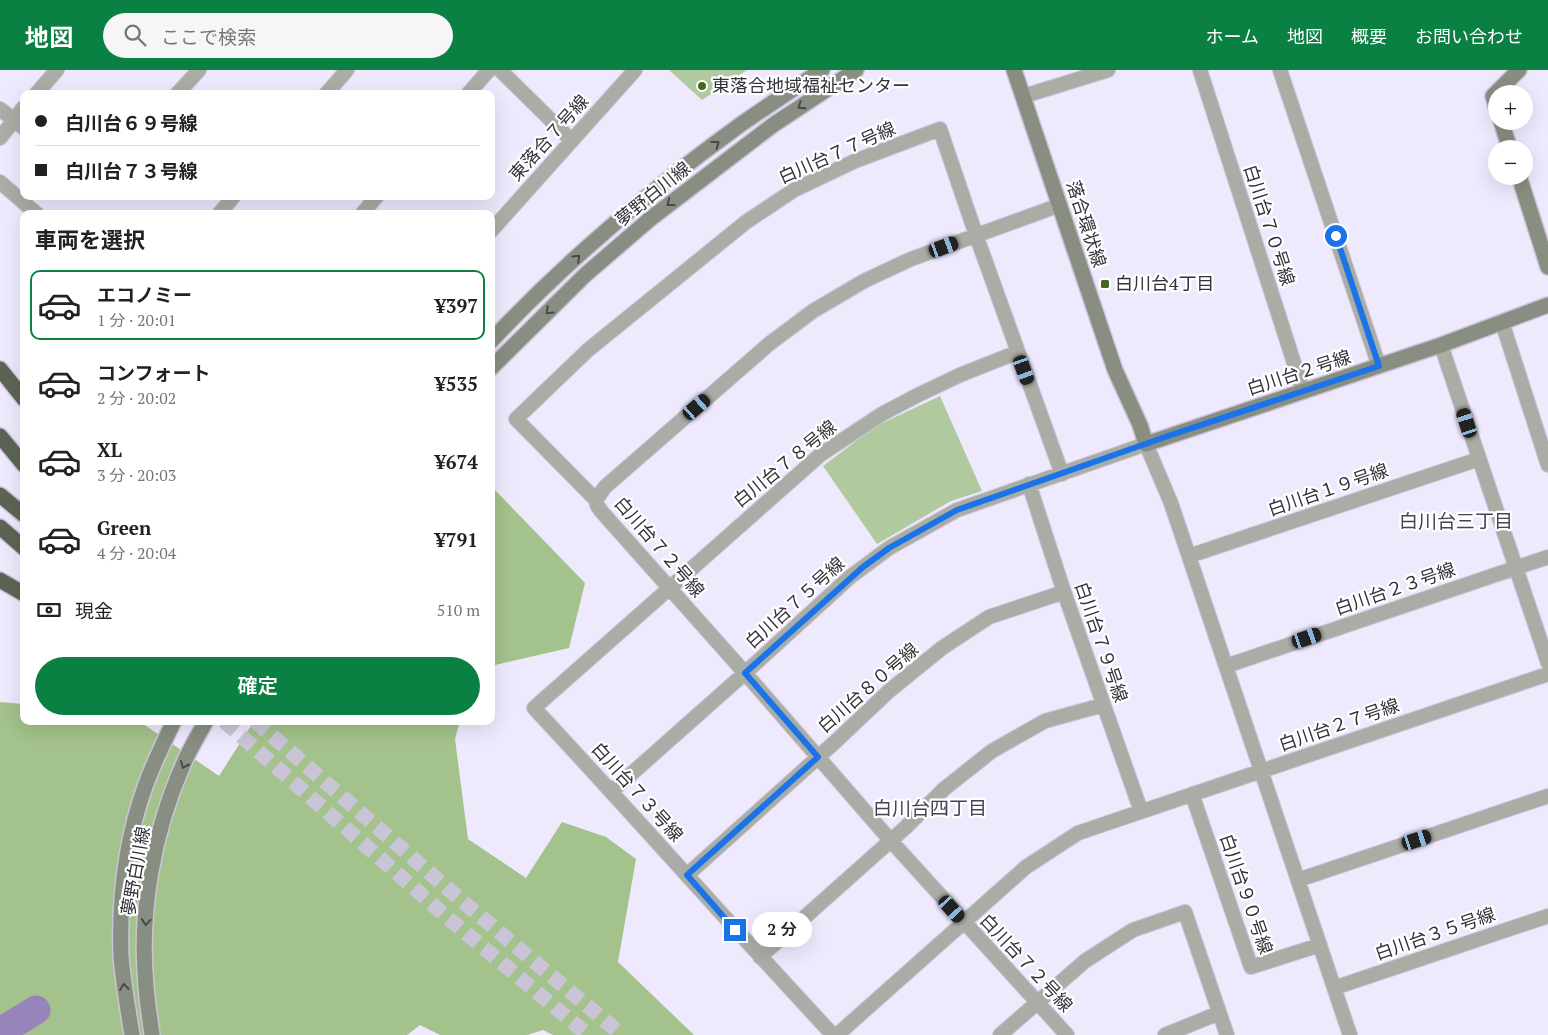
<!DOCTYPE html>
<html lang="ja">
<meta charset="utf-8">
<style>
body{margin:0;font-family:"PT Serif","Noto Sans JP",serif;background:#f6f6f6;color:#222;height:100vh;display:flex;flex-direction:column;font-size:19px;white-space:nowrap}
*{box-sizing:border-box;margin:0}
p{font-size:16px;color:#767676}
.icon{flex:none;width:28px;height:28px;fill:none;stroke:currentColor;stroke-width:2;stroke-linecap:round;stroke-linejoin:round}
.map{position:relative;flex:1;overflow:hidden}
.side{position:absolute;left:20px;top:140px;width:475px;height:515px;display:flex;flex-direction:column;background:#fff;border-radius:10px;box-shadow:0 5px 20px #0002}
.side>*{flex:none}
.banner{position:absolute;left:20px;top:20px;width:475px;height:110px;border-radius:10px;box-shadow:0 5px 20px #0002;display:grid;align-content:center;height:110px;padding:0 15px;background:#fff}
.controls{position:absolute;left:1488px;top:15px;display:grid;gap:10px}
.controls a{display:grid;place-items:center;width:45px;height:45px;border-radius:50%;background:#fff;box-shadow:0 5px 20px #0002;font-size:25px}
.end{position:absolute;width:22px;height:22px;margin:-11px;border:6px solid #1a73e8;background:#fff;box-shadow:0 0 0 2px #fff}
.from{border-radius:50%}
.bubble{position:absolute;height:35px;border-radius:18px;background:#fff;box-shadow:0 5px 20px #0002;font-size:16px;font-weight:600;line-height:35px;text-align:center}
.car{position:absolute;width:15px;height:30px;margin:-15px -8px;border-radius:6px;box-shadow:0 0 4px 1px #0007;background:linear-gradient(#222 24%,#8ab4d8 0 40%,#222 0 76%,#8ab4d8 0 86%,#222 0)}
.banner b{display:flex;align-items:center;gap:18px;height:48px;font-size:19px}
.banner b+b{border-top:1px solid #e0e0e0}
.banner i{width:12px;height:12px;background:#222}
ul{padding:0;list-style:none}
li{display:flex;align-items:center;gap:15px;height:70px;margin:0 10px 8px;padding:0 5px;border:2px solid transparent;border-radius:10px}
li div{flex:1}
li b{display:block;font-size:19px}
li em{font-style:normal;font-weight:600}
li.on{border-color:#0b8043}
li>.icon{width:45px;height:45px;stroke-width:1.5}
h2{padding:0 15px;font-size:22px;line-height:60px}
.pay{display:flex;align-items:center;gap:12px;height:55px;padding:0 15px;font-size:19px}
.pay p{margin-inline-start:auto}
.button{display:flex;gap:10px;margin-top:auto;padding:10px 15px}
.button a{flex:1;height:58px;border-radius:30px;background:#0b8043;color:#fff;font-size:20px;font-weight:600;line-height:58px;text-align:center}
header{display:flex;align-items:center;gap:30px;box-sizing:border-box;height:70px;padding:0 25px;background:#0b8043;color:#fff}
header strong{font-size:24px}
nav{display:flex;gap:28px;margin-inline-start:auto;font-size:18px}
.search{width:350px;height:45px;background:#f6f6f6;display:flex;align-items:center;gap:12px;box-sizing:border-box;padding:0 18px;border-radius:28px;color:#767676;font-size:19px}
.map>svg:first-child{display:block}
.green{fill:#b1c99e}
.forest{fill:#a4c28b}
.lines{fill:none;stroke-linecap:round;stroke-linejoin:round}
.river{stroke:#9784bb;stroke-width:29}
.highway-tunnel{stroke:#cac4d7;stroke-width:15;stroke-dasharray:15 8;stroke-linecap:butt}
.street-casing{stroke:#cac4d7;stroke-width:16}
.secondary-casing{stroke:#cac4d7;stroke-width:18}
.highway-casing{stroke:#cac4d7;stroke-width:18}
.street{stroke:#a9ada5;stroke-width:14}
.secondary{stroke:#888f82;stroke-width:15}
.highway{stroke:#5c6555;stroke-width:15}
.oneway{stroke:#49484b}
.route{stroke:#1a73e8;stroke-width:6}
.poi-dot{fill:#45671f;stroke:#fff;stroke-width:2}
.labels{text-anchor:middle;stroke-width:4.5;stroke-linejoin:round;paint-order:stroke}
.poi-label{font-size:18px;fill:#343139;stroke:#fff;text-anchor:start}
.street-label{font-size:18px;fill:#343139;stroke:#fff}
.neighbourhood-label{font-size:19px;fill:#484353;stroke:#fff}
</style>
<header>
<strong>地図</strong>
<div class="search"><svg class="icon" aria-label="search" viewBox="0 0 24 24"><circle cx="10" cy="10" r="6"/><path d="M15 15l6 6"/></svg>ここで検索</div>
<nav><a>ホーム</a><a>地図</a><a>概要</a><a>お問い合わせ</a></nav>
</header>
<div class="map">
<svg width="1548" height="965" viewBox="0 0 1548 965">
<rect width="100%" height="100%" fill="#efe9fe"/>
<path class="green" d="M669,0h78l-45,30z
M940,326l42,95 -31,10 -74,43 -54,-78 53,-40z"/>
<path class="forest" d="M491,416l94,97 -16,65 -78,18z
M0,632l24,2v17h115l80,55 35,-55h206l-5,18 13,100 58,39 36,-56 44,15 30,22 -18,103 76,73h-141l-10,-5 -16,5h-87l-20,-10 -13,10h-407z"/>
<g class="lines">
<path class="river" d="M0,962l36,-22"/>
<path class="highway-tunnel" d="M224,651l224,197 140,117
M255,651l207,180 160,134"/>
<defs>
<path id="street" d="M500,0l72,71
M1200,0l103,321
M1280,0l99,296
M36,24l21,-24
M177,24l22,-24
M326,24l21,-24
M468,24l21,-24
M1024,26l84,-26
M0,39l24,19
M0,68l24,-31
M0,112l37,32
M1060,135l-149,54 -47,22 -51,30 -44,33 -164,143 -9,13 1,5 4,6 144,162 146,168 176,194
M219,144l15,-18
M362,144l15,-18
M491,161l144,-161
M1502,252l46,143
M1441,275l107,318
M1029,414l35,108 77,219
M596,430l-80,-81 72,-69 158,-128 48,-32 61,-29 85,-32 36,106 86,239
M1189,486l290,-97
M1226,596l322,-109
M612,721l133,-118 105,-96 39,-29 68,-38 189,-66 25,59 179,532
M1192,724l59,173 69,-22
M687,805l148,-133 54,-51 53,-43 47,-31 75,-25
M1298,810l250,-84
M760,887l146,-130 38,-38 48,-38 53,-30 58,-16
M1334,918l214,-72
M833,965c-101,-108 -198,-219 -299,-327l286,-253 62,-41 36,-19 42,-20 58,-23
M837,965l189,-168 52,-34 470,-159
M1000,965l85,-74 48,-31 52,-18 42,123
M1165,965l54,-22"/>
<path id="secondary" d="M1014,0l101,300 25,55 6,19 295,-99 107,-40
M1496,37l-3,-11 26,-26
M1501,51l9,28
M1519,106l29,91
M491,271c74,-79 162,-153 249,-216 27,-19 55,-37 82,-55
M491,298l94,-93 65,-56 123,-94 83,-55
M132,965c-4,-26 -9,-53 -11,-79 -2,-58 5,-118 25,-172 8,-22 18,-42 28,-63
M152,965c-2,-16 -5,-33 -6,-49 -7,-74 7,-153 37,-221 6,-15 15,-29 23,-44"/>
<path id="highway" d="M0,299l24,30
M0,366l24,29
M0,425l24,20
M0,457l24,21
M0,510l24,14"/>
</defs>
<use href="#street" class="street-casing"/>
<use href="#secondary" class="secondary-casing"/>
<use href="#highway" class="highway-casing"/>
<use href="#street" class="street"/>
<use href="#secondary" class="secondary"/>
<use href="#highway" class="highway"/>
</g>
<defs><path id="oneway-chevron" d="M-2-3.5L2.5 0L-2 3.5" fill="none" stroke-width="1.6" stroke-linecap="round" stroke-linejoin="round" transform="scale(1.25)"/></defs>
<g class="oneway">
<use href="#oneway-chevron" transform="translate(801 36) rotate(146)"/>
<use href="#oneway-chevron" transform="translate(716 74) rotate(-37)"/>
<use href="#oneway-chevron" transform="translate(670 133) rotate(142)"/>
<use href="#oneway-chevron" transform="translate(577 188) rotate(-43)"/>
<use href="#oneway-chevron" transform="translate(549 241) rotate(136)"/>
<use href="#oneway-chevron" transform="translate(184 695) rotate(114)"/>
<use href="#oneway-chevron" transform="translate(146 852) rotate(95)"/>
<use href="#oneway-chevron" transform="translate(124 917) rotate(-97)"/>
</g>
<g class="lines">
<path class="route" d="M735,860l-48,-55 131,-118 -73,-84 118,-106 26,-19 68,-38 211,-74 211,-70 -43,-130"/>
</g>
<g class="poi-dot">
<circle cx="702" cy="16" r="5"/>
<rect x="1100" y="209" width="10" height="10" rx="2.5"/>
</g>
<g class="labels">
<g class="poi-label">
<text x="712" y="22">東落合地域福祉センター</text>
<text x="1115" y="220">白川台4丁目</text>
</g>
<g class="street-label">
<text transform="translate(549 68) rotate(-48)" y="6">東落合７号線</text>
<text transform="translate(837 83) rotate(-24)" y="6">白川台７７号線</text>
<text transform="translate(653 124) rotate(-39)" y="6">夢野白川線</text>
<text transform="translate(1086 154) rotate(72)" y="6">落合環状線</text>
<text transform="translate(1269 155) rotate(72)" y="6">白川台７０号線</text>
<text transform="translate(1299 303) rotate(-18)" y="6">白川台２号線</text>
<text transform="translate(785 394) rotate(-39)" y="6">白川台７８号線</text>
<text transform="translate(1328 420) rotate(-19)" y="6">白川台１９号線</text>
<text transform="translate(659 477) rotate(49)" y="6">白川台７２号線</text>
<text transform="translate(1395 519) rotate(-19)" y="6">白川台２３号線</text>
<text transform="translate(795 533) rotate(-42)" y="6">白川台７５号線</text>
<text transform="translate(1101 572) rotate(71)" y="6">白川台７９号線</text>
<text transform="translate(868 618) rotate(-41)" y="6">白川台８０号線</text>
<text transform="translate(1339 655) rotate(-19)" y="6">白川台２７号線</text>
<text transform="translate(637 722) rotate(48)" y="6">白川台７３号線</text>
<text transform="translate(136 801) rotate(-80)" y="6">夢野白川線</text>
<text transform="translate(1246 824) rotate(71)" y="6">白川台９０号線</text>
<text transform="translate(1435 864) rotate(-19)" y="6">白川台３５号線</text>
<text transform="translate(1026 893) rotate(47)" y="6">白川台７２号線</text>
</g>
<g class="neighbourhood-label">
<text x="1456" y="458">白川台三丁目</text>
<text x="930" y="745">白川台四丁目</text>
</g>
</g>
</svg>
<div class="controls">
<a>+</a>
<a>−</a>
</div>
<i class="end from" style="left:1336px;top:166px"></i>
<i class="end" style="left:735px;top:860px"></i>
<div class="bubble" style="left:752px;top:842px;width:60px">2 分</div>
<i class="car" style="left:944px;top:177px;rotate:70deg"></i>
<i class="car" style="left:1024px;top:300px;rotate:160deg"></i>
<i class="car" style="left:697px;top:337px;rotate:49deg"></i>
<i class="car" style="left:1467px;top:353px;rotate:342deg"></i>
<i class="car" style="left:1307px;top:568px;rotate:71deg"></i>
<i class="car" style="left:1417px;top:770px;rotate:72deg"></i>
<i class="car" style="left:952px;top:839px;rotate:138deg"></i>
<div class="banner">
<b><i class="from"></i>白川台６９号線</b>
<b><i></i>白川台７３号線</b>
</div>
<section class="side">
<h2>車両を選択</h2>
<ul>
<li class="on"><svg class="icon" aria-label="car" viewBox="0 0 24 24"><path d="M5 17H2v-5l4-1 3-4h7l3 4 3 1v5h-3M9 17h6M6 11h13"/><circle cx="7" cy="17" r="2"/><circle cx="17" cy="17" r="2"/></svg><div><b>エコノミー</b><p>1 分 · 20:01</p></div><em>¥397</em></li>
<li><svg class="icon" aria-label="car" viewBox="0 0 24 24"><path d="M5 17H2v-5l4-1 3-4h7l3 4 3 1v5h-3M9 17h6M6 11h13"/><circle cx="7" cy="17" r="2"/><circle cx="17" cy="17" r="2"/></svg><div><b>コンフォート</b><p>2 分 · 20:02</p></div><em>¥535</em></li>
<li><svg class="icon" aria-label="car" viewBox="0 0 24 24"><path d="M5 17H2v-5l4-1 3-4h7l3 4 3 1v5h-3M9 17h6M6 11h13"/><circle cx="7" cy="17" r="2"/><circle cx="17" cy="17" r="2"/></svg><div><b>XL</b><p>3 分 · 20:03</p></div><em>¥674</em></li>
<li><svg class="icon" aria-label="car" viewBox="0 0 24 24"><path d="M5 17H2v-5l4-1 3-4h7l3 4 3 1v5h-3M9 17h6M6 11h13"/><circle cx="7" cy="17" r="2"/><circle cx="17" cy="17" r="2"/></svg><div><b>Green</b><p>4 分 · 20:04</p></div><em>¥791</em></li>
</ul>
<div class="pay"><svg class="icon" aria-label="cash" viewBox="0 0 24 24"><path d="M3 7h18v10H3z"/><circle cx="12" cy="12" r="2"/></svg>現金<p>510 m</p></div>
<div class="button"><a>確定</a></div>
</section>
</div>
